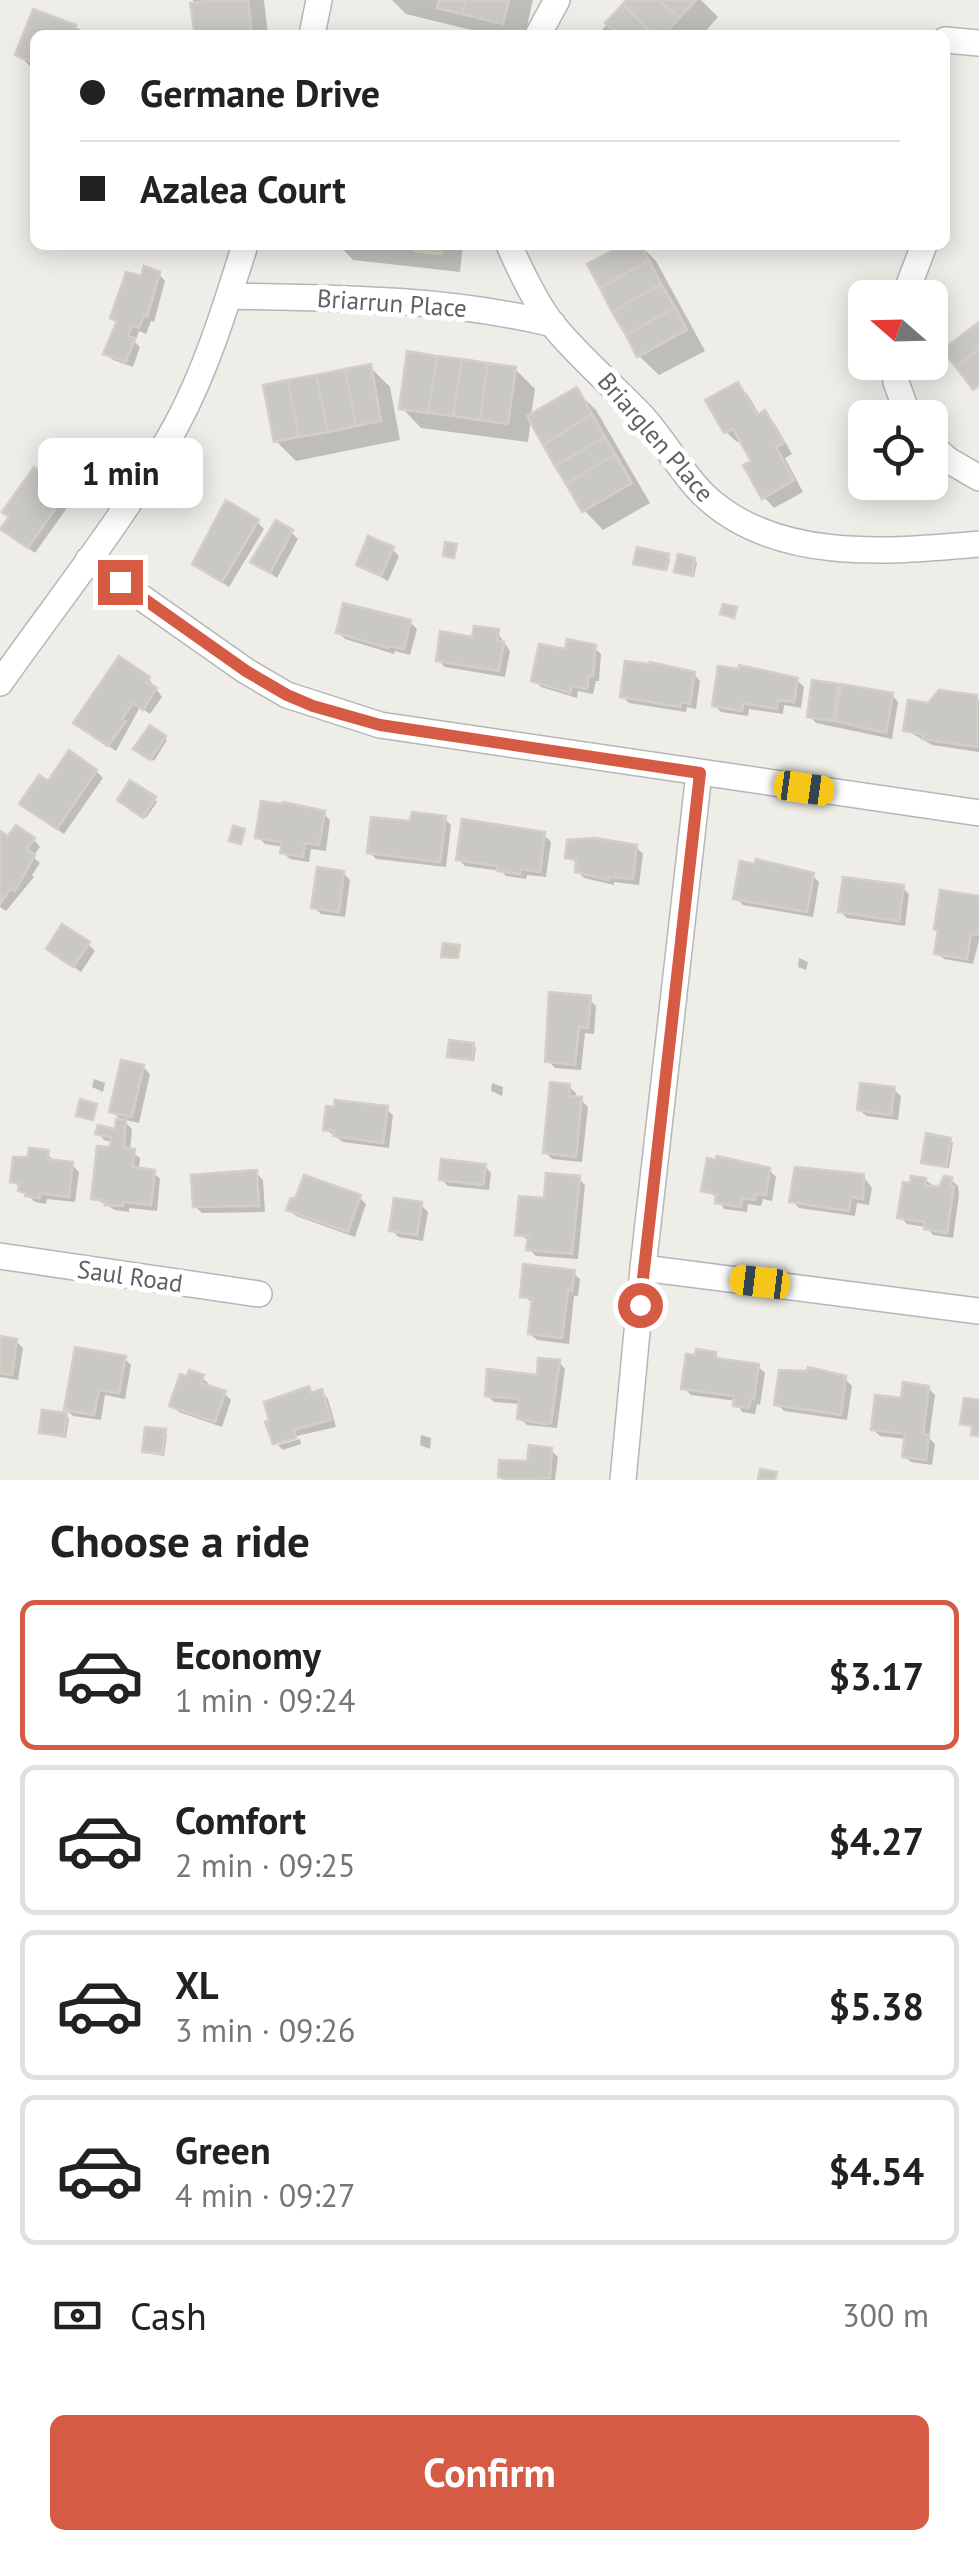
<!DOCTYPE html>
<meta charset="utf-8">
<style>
body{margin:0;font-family:"PT Sans",sans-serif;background:#f6f6f6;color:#222;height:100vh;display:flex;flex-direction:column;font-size:38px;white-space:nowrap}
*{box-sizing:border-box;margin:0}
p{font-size:32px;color:#767676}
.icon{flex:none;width:55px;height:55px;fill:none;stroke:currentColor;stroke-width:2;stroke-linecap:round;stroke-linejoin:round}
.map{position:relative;height:1480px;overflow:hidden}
.drawer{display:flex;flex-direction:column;background:#fff;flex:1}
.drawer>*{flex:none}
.hud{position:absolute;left:30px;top:30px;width:920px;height:220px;border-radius:15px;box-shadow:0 5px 25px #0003;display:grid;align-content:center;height:220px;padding:0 50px;background:#fff}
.needle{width:65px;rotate:290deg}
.controls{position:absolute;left:848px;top:280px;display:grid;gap:20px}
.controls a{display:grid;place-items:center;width:100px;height:100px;border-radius:15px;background:#fff;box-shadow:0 5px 25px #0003;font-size:50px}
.end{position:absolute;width:45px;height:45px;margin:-22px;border:12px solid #d65b45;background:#fff;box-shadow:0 0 0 5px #fff}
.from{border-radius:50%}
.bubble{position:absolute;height:70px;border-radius:15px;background:#fff;box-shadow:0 5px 25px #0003;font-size:32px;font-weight:700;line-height:70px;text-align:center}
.car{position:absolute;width:30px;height:60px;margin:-30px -15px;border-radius:12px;box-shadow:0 0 8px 2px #0007;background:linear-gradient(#f5c518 24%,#345 0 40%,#f5c518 0 76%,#345 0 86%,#f5c518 0)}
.hud b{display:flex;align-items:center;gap:35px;height:95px;font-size:38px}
.hud b+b{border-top:2px solid #e0e0e0}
.hud i{width:25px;height:25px;background:#222}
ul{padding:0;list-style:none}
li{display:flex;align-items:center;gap:30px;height:150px;margin:0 20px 15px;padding:0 30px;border:5px solid #e0e0e0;border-radius:15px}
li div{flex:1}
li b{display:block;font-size:38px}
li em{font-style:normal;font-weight:700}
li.selected{border-color:#d65b45}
li>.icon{width:90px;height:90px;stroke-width:1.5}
h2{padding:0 50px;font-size:45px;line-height:120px}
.pay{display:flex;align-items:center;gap:25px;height:110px;padding:0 50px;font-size:38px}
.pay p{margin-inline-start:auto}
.primary-button{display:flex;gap:20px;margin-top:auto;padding:20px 50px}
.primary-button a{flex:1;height:115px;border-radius:15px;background:#d65b45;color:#fff;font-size:40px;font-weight:700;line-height:115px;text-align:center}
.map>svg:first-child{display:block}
.shadow{fill:#0003}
.building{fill:#cac8c3;stroke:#d3cfc6;stroke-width:2.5}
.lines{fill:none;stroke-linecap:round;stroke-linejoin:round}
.minor-casing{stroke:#b4b6ba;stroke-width:28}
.minor{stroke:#fff;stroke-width:25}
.route{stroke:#d65b45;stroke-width:12}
.labels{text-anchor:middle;stroke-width:10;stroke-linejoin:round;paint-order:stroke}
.street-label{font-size:25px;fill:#5e6165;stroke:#fff}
</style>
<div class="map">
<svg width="979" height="1480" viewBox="0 0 979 1480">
<rect width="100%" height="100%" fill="#efede7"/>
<path class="shadow" d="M193,0h71l4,35h-71z
M392,0h141l-8,35h-33l-86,-21z
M630,0h71l17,17 -16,18h-105z
M35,12l59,23h-59v36l-17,-17z
M339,245h124l-3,27 -107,-12z
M628,245h12l16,16 49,90 -46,24 -20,-19z
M159,274l6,7 -11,41 -3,-1 -5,13 -7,-3 -4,11 5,5 -7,20 -20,-7 -7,-7 13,-29 -7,-7 30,-37z
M370,367l20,20 10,53 -104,21 -20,-20z
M515,369l20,20 -4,27 45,-25 20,19 54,93 -47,27 -19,-20 -53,-92 -3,24 -107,-14 -19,-20z
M738,385l10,10 12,21 5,-3 10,11 17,30 -7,4 18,34 -29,16 -10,-11 -10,-35 -12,-22 -5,2 -11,-10z
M52,483l20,1 7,7 -44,62 -25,-18z
M257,522l7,7 -35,58 -27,-17z
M291,532l7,7 -21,39 -24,-17z
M392,549l7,7 -11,25 -29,-17z
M667,556l3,3 -3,12 -31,-8z
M694,560l3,3 -3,14 -17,-6z
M410,622l7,7 -7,26 -15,-4 -1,3 -49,-15 -7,-7z
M497,632l13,19 -5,26 -60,-10 -7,-7 36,-20z
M594,647l7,7 -2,27h-3l-3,13 -15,-3 -1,7 -36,-11 -7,-7 33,-28z
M694,674l6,7 -4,28 -9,-2 -1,5 -57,-9 -7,-7z
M149,679l13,18 -12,17 -10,-7 -24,44 -33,-22z
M797,680l7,7 -3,21 -17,-3 -1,9 -34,-5 -1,7 -27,-4 -7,-7z
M815,683l77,12 6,7 -6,37 -76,-16 -6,-7z
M976,698l3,3v51l-47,-7 -26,-15 23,-25z
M164,737l3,3 -13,21 -15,-10z
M96,771l7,7 -39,56 -35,-24 19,-26z
M154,799l3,3 -11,16 -24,-15z
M323,813l7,7 -4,31 -15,-2 -2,13 -19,-3 -7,-6 1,-6 -19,-3 -7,-7z
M444,818l7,7 -5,42 -70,-8 -7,-7 44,-28z
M0,835l9,4 25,1 6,7 -7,10 7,6 -8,12 2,2 -28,34 -6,-4z
M544,835l7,7 -5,35 -19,-2 -1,4 -20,-3 -5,-5 -36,-5 -6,-6z
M636,847l7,7 -4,31 -25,-3v3l-30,-7 -7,-7 1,-7 -10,-7z
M343,873l7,7 -5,37 -24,-3 -7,-7z
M812,875l7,7 -6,35 -70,-12 -7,-7z
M902,887l7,7 -4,32 -58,-8 -7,-7z
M979,899v41l-6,24 -29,-5 -7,-6 3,-21z
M88,944l7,7 -14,21 -25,-17z
M799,958l9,4 -2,8 -8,-3z
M589,999l7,7 -2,28 -9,-1 -4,37 -26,-2 -7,-7z
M473,1045l3,3 -2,13 -24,-5z
M143,1067l7,7 -11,49 -17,-4 10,10 -2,22 10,7 -1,13 14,1 7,7 -3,32 -28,-3v4l-14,-2 -21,-12 19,-56 -9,-2 -6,-7h19l5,-12 -10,-10z
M94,1079l11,4 -2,9 -11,-5z
M492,1083l11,4 -1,9 -11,-5z
M569,1087l7,6 -1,6 6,1 7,7 -6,55 -30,-3 -7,-7z
M894,1090l7,6 -3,24 -32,-4 -7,-7z
M386,1109l7,6 -4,33 -46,-6 -18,-13 12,-19z
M950,1140l3,3 -4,25 -25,-6z
M47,1153l7,9 18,3 7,7 -4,30 -28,-3 -1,5 -11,-2 -22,-21 18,-21z
M485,1166l6,7 -2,17 -41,-4 -7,-7z
M769,1170l7,7 -4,24 -9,-2 -2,7 -13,-2 -1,8 -23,-3 -6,-11 -14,-8z
M256,1173l7,7 2,32 -63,1 -7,-7z
M863,1176l9,12 -3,17 -12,-2 -2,13 -56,-8 -7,-7z
M578,1178l7,7 -7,74 -42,-3 -7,-7 1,-8 -12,-7 28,-34z
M925,1180l16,10 10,-10 7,6 1,9 -6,43 -20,-3 -7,-8 -19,-3 -7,-7z
M359,1197l7,7 -11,33 -59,-21 -7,-7z
M421,1205l7,7 -5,29 -25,-4 -6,-7z
M573,1273l7,6 -2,17h-4l-5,48 -32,-4 -7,-6 4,-31 -12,-7z
M0,1338l16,3 7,7 -5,32 -18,-3z
M715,1354l6,7 37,5 7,7 -5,32 -3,-1 -2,10 -13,-2 -6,-11 -45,-6 -7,-7z
M124,1358l7,7 -6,34 -20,-4 -4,25 -28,-4 -7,-7z
M559,1362l6,7 -8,59 -30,-3 -7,-7 1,-14 -27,-2 -7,-7 52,-18z
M202,1378l7,6 -1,4 16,5 7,7 -9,27 -43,-15 -7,-7z
M845,1379l7,7 -5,34 -63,-9 -7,-7z
M928,1388l7,7 -6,43 6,6 -3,21 -21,-3 -7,-6 2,-17 -26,-3 -7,-7 30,-28z
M308,1389l6,5 8,-2 6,7 8,28 -61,14z
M66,1416l3,2 -3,20 -24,-5z
M165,1432l2,3 -3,21 -17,-3 -3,-2z
M421,1435l10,3 -1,11 -10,-4z
M300,1439l1,5 -18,6 -5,-5z
M551,1450l7,7 -3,23h-51l-4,-4z"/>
<path class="building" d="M216,0h32l4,35h-57l-5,-32z
M439,0h27l-4,14 -25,-6z
M466,0h43l-6,24 -41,-10z
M626,0h33l20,18 -15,17h-10l-31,-31z
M659,0h37l-17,18z
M623,4l31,31h-36l-13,-12z
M33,9l43,16 -4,10h-37v28l-20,-8z
M416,245h26l-1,9 -26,-3z
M623,245h17l9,15 -49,28 -13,-24z
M649,260l12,24 -49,28 -12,-24z
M144,266l16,6 -13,45 -3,-2 -5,13 -7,-2 -4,10 7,2 -9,24 -23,-8 14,-33 -7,-3 16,-46 15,4z
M661,284l14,23 -49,28 -14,-23z
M675,307l12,23 -50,27 -11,-22z
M979,322v27l-23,18 -14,-17z
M979,349v36l-6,5 -17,-23z
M407,351l30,5 -9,57 -29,-4z
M437,356l25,3 -9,57 -25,-3z
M462,359l26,4 -8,57 -27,-4z
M488,363l28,4 -8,57 -28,-4z
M371,364l10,57 -25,5 -11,-57z
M345,369l11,57 -28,6 -12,-57z
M316,375l12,57 -29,5 -11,-57z
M288,380l11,57 -25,5 -11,-57z
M738,382l19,33 8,-5 19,33 -8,4 18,33 -32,19 -19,-34 8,-4 -18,-32 -9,4 -19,-33z
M577,387l15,27 -49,31 -16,-29z
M592,414l13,23 -50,29 -12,-21z
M605,437l10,17 -49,30 -11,-18z
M615,454l17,29 -50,29 -16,-28z
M34,467l17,13 6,-9 17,11 -46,66 -28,-19 9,-12 -7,-5z
M226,500l33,20 -37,62 -30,-18z
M276,520l17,10 -23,43 -20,-11z
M368,536l26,11 -13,29 -25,-11z
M445,542l12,2 -3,14 -11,-2z
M637,547l32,7 -4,16 -32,-6z
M678,554l17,4 -3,18 -18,-4z
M343,603l68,17 -7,29 -16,-3v2l-52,-15z
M723,604l14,3 -3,11 -14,-4z
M474,626l25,3 -2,12 7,1 -5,29 -63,-10 4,-30 32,6z
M567,639l29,6 -3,31 -4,-1 -2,14 -15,-3 -2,7 -39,-12 8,-37 26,5z
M119,656l31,21 -3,5 10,6 -14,22 -10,-7 -11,16 4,2 -18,25 -35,-23z
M625,661l25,3v-2l45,10 -5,32 -9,-2 -1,5 -60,-10z
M739,665l59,13 -4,24 -16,-2 -1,9 -34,-6 -1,8 -30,-5 6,-40 21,3z
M812,680l27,4 -6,37 -26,-4z
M841,684l52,9 -7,40 -51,-12z
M939,690l38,5v52l-55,-8 1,-5 -20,-3 5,-31 20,3z
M150,725l16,11 -16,24 -17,-11z
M69,750l28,20 -40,59 -38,-25 20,-29 9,6z
M130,780l26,17 -13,21 -26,-18z
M261,801l21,3 1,-2 42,9 -6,34 -14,-2 -2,14 -23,-4 2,-11 -27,-4z
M412,812l34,4 -6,46 -73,-9 4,-36 39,4z
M462,819l83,13 -5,40 -19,-3 -1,5 -23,-3v-5l-41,-6z
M16,825l19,13 -8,11 8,6 -20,36 -4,-3 -11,16v-73l8,5z
M233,826l12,3 -4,15 -12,-3z
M595,838l42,7 -4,34 -24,-2 -1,3 -33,-8 1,-12 -11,-2 2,-18z
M756,859l58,14 -7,39 -74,-13 7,-38 15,3z
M317,867l27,4 -5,41 -28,-4z
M843,877l61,8 -5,36 -61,-9z
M940,890l39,6v39l-8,-1 -4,25 -33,-5 4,-24 -4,-1z
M62,924l28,18 -17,25 -27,-18z
M443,943l17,2 -2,13 -17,-1z
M549,992l42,4 -3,32 -9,-1 -4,38 -30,-3z
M449,1040l25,3 -2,17 -25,-3z
M121,1060l23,5 -12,52 -23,-5z
M550,1082l20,2 -1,12 13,1 -6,60 -33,-4z
M860,1083l35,4 -4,28 -34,-5z
M80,1099l17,5 -4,16 -17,-4z
M335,1100l53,6 -5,37 -50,-7 1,-5 -11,-1 3,-24 8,1z
M116,1119h10l-2,29 11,1 -2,18 22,3 -4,35 -28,-3v4l-18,-1 1,-4 -15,-2 6,-53 13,1 1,-10 -16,-3 3,-9 17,4z
M926,1133l25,5 -5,29 -25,-4z
M29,1148l20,2 -2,9 26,3 -4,35 -29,-4v5l-15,-2 1,-3 -8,-2 1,-7 -9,-2 3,-25h15z
M717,1156l53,12 -4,27 -10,-1 -1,6 -13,-2 -1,9 -26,-4 1,-9 -15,-3 6,-33 9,2z
M441,1159l45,5 -3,21 -44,-5z
M795,1167l69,7 -1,25 -12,-2 -2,14 -60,-9z
M257,1170l2,36 -66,1 -2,-32z
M546,1173l34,3 -8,78 -46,-4 2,-14 -13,-1 4,-39 25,2z
M304,1175l57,20 -13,37 -62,-22 5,-12 4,1z
M911,1176l15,2 -1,7 14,2 5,-11 8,1 -1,9h3l-7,47 -23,-4v-7l-27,-4 6,-36 7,1z
M394,1198l28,4 -5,33 -28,-4z
M523,1264l52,6 -3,21 -4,-1 -6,48 -34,-4 4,-36 -12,-1z
M0,1336l17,3 -5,36 -12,-2z
M75,1347l51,9 -7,37 -20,-3 -5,25 -30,-5z
M696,1349l20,3 -1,6 44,6 -5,35h-3l-2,9 -16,-2 1,-10 -53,-7 5,-35 9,1z
M538,1358l22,2 -9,63 -6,1 -28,-5 2,-20 -34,-3 2,-27 50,6z
M808,1367l38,9 -5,39 -67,-10 5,-35 28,1z
M189,1370l15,5 -3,8 25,8 -11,31 -46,-16 11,-32 7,2z
M903,1382l26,4 -6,48 6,1 -3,25 -24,-3 3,-23 -34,-4 4,-35 26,3z
M309,1386l2,7 11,-4 9,31 -37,10 2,8 -23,6 -8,-22 4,-1 -5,-19z
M964,1398l15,2v36l-8,-1 1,-9 -12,-2z
M42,1410l25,3 -3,23 -25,-3z
M145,1427l21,2 -4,25 -20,-2z
M529,1445l23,3 -2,30 -39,2 -13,-3 1,-17 28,1z
M760,1469l17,3 -2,8h-17z"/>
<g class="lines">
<defs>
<path id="minor" d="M312,35l7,-35
M538,35l19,-35
M945,40l34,3
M509,245c12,27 26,57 44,80 25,31 57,58 85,87 25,25 41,59 66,83 71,68 184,57 275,49
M229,296c109,2 217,2 324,28
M904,298l20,-53
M895,362l1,20 13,36
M930,444l18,16 31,18
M88,560l158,111 41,24 93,30 599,88
M0,683c60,-85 127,-168 177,-259 30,-56 49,-119 68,-179
M0,1256l259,38
M643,1268l336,43
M623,1480l20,-212 56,-495"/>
</defs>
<use href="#minor" class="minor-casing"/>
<use href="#minor" class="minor"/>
</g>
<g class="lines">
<path class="route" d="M120,582l126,89 41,24 26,11 67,19 320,48 -60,532"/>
</g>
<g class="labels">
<g class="street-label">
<text transform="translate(392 303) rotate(4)" y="9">Briarrun Place</text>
<text transform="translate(656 437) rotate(49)" y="9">Briarglen Place</text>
<text transform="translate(130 1276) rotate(8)" y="9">Saul Road</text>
</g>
</g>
</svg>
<div class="controls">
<a><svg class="needle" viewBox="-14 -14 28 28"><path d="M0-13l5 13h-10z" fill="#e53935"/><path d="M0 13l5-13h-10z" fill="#767676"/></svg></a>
<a><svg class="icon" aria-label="locate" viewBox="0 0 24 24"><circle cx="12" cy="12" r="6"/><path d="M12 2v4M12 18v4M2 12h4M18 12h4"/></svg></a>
</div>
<i class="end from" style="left:640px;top:1305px"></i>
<i class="end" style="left:120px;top:582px"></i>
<div class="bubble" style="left:38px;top:438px;width:165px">1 min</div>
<i class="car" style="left:804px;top:788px;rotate:98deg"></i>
<i class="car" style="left:760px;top:1282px;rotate:277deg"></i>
<div class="hud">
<b><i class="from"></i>Germane Drive</b>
<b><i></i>Azalea Court</b>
</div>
</div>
<section class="drawer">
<h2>Choose a ride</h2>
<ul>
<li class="selected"><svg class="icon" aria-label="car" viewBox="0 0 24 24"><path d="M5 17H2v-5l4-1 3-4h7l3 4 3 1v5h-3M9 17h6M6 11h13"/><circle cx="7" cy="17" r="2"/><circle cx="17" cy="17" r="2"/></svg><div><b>Economy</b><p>1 min · 09:24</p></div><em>$3.17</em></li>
<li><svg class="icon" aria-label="car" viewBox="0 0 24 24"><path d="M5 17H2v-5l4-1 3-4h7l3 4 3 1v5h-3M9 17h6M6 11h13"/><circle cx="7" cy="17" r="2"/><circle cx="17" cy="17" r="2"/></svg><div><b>Comfort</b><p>2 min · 09:25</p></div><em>$4.27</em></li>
<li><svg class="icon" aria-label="car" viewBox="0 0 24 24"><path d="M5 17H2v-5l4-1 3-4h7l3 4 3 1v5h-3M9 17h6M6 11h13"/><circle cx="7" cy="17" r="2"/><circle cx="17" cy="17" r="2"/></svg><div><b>XL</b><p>3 min · 09:26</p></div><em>$5.38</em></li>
<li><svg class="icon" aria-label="car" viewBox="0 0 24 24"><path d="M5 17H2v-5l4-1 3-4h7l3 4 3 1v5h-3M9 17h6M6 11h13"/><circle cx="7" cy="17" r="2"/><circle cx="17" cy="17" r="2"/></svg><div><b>Green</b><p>4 min · 09:27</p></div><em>$4.54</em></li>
</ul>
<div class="pay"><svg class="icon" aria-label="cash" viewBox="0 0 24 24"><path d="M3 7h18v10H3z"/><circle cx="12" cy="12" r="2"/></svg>Cash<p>300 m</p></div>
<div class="primary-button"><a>Confirm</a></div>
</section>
